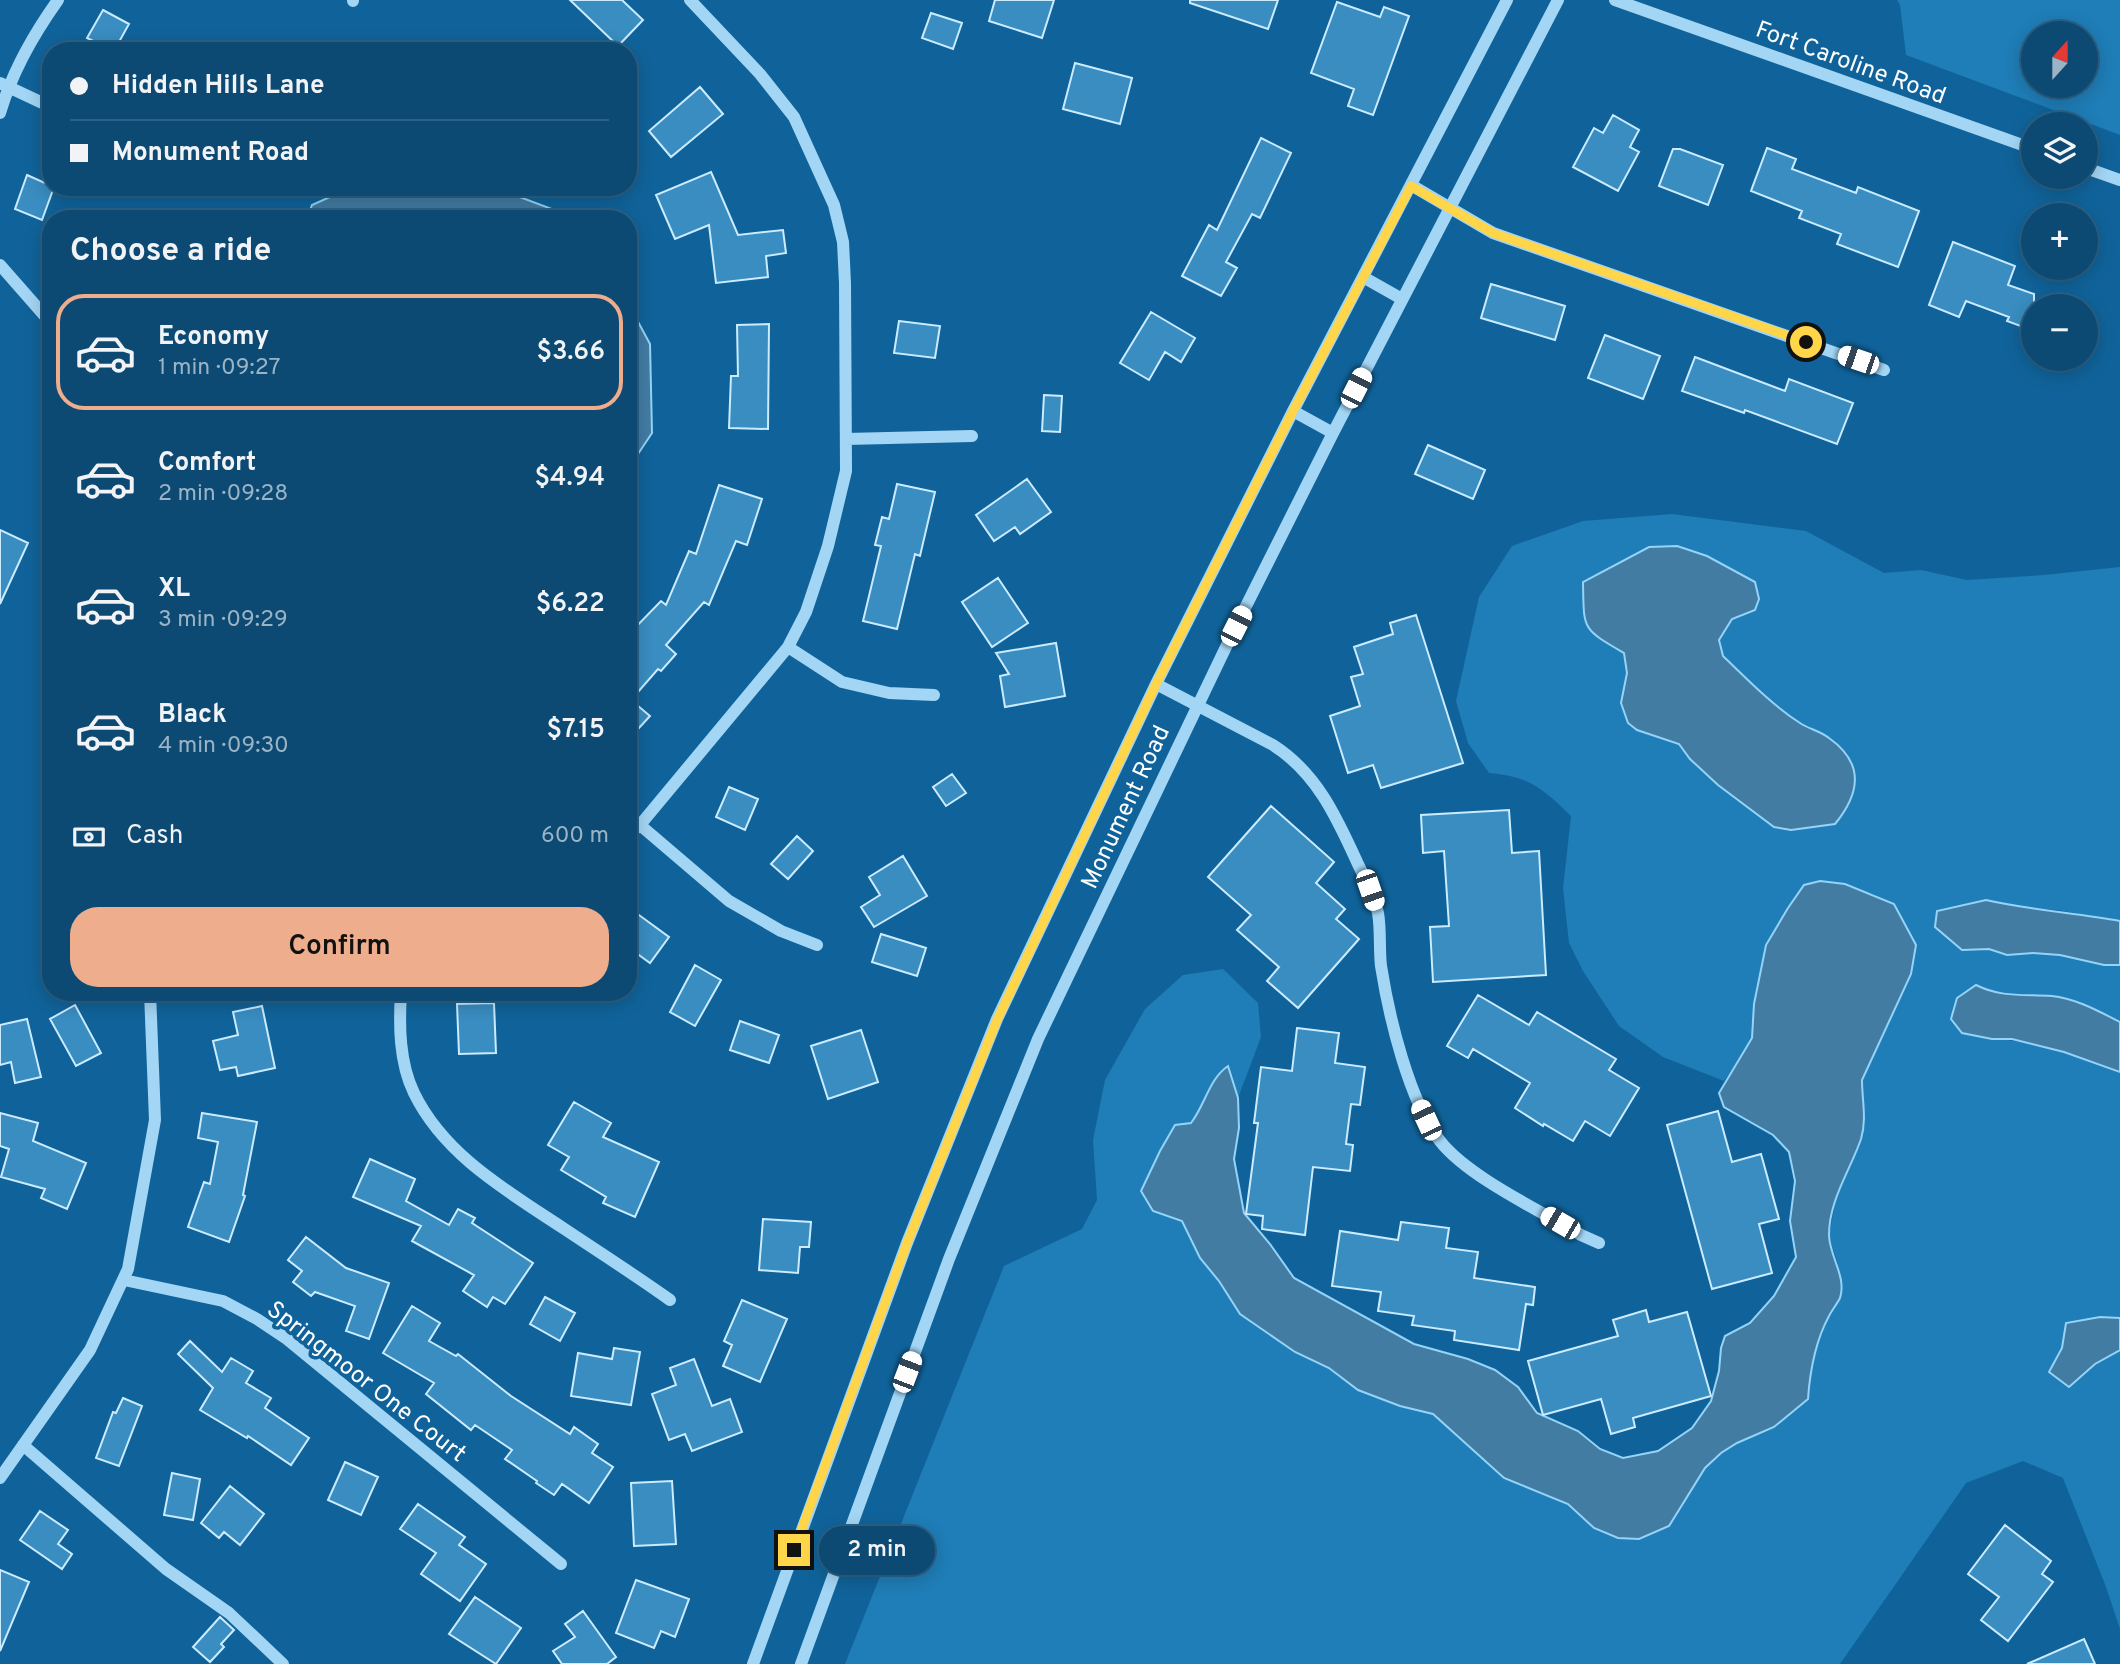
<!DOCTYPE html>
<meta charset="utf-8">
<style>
body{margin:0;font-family:Overpass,sans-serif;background:#155179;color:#f1f3f6;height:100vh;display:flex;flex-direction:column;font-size:26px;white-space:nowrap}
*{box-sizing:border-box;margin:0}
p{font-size:23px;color:#9ab3c5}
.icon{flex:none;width:38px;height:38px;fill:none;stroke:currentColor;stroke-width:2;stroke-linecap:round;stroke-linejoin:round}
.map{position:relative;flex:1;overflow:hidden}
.side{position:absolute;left:42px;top:210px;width:595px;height:791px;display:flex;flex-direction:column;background:#0c4a74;border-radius:28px;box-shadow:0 4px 18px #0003,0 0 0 2px #2c6286}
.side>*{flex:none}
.banner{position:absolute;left:42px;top:42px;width:595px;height:154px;border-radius:28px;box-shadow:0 4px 18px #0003,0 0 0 2px #2c6286;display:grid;align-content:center;height:154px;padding:0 28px;background:#0c4a74}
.needle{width:46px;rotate:21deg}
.buttons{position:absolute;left:2021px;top:21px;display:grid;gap:14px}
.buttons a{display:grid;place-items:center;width:77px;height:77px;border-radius:50%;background:#0c4a74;box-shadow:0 4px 18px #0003,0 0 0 2px #2c6286;font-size:35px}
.end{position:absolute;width:32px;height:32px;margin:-16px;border:9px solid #ffd54a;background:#111;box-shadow:0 0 0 4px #111}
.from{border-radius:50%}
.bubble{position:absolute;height:49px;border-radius:24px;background:#0c4a74;box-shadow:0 4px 18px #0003,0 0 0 2px #2c6286;font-size:23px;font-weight:600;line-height:49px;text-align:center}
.car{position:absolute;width:21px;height:42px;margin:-21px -10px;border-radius:9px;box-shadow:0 0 5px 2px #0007;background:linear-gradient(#fff 24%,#345 0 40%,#fff 0 76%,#345 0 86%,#fff 0)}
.banner b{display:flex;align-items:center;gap:24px;height:66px;font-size:26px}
.banner b+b{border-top:2px solid #2c6286}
.banner i{width:18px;height:18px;background:#f1f3f6}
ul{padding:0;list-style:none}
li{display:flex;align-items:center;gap:21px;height:116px;margin:0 14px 10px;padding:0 14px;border:4px solid transparent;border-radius:28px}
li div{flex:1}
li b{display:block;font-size:26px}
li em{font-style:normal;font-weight:600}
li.on{border-color:#eead8d}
li>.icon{width:63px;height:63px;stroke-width:1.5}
h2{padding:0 28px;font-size:32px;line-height:84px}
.pay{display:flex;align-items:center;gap:18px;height:77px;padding:0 28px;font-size:26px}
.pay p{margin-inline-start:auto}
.primary-button{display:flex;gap:14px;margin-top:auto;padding:14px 28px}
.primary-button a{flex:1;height:80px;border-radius:28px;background:#eead8d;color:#111;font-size:28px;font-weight:600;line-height:80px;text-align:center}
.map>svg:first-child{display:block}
.green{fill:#1f7db7;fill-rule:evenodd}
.water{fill:#427ca3;stroke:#95d3f8;stroke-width:2}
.building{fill:#398dc1;stroke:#cbebfe;stroke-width:2}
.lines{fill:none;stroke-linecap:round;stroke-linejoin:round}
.minor{stroke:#a3d5f4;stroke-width:12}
.route{stroke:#ffd54a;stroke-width:9}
.labels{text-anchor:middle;stroke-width:7;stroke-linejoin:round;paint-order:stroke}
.street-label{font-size:24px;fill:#fff;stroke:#10639a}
</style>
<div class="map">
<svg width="2120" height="1664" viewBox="0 0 2120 1664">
<rect width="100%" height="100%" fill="#10639a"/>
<path class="green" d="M1897,0h223v135l-214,-80 -6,-50zM2034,33h52v53h-52z
M1672,514l134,17 78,42 37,-3 46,10 77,-5 76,-8v354l-63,-11 -29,-1 -42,-9 -49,11 25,39 27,-1 18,6 26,-2 27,2 44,10h16v57c-20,-10 -45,-24 -68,-26 -27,-2 -50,2 -76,-11l16,54c44,1 87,19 128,33v246l-20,-1 -34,7 -4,24 -13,24 20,15 26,-23 25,-14v279l-14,-42 -43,-109 -40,-17 -57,22 -126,181h-995l159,-398 78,-37 15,-29 -4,-60 12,-60 40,-71 38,-34 40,-6 35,34 3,34 -23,61 -10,-31c-19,11 -23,38 -37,56l-16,2 -15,26 -19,40 12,20 29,10 18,37 19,23 21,33 55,38 34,16 29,22 42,16 33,8 71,64 64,26 27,24 92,-30 18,-30 16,-15 16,-10 37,-16 34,-28 3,-34 17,-47 13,-22 -3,-32 -9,-27 7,-40 29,-81 -3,-19v-17l49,-106 5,-29 -23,-41 -20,-10 -53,-13 -16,4 -16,23 -22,37 -12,59 -2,34 -14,25 -14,18 -61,-24 -44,-31 -36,-55 -14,-28 -6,-55 8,-72c-28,-27 -42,-40 -82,-43l-21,-30 -12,-42 23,-104 33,-51 71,-25z"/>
<path class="water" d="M352,187h141l59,22 10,10h-255l5,-14z
M628,303l22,41 2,89 -24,36z
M1677,546l30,10 48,26 4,17 -4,11 -23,9 -13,21 4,16c24,23 49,49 77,67 9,6 20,8 29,15 35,25 32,54 6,86l-44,6 -17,-3 -56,-42 -28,-26 -11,-15 -42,-14 -9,-7 -7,-20 6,-30 -3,-20c-43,-25 -40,-23 -41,-71l66,-35z
M1820,881l25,3 49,20 22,41 -5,29 -49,106c0,20 5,39 -1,59 -11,32 -32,61 -32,96 0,20 18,42 11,63 -3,6 -8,12 -11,18 -14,26 -19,54 -21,83l-34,28 -37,16 -16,10 -16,15 -36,58 -30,13 -21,-1 -24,-10 -26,-24 -64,-26 -71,-64 -33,-8 -42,-16 -29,-22 -34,-16 -55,-38 -21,-33 -19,-23 -18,-37 -29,-10 -12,-20 19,-40 15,-26 16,-2c14,-18 18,-44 37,-57l10,32 1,30 -5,31 10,54 26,31 24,34 120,66 54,15 27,11 23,17 19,26 41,18 22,18 23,9 35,-7 34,-23 19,-27 8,-30 2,-23 4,-12 25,-13 24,-27 22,-39 -6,-36 5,-40 -6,-29 -16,-17 -49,-28 -5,-14 33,-55 2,-34 12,-59 22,-37 16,-23z
M1986,900c44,10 89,13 134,21v44h-16l-44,-10 -27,-2 -26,2 -18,-6 -27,1 -27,-23 2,-16z
M1976,985c26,13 48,9 76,11 23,2 48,16 68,26v50l-56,-20 -52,-13h-20l-30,-6 -11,-14 6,-21z
M2100,1317l20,1v32l-25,14 -26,23 -20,-15 13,-24 4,-25z"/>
<path class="building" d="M570,0h52l21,20 -25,26z
M995,0h59l-12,38 -53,-17z
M1190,0h88l-10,29 -78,-26z
M1337,2l43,15 4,-10 25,9 -36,99 -25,-9 6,-17 -43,-16z
M103,10l26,14 -15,27 -27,-13z
M931,13l31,10 -9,26 -31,-11z
M1075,63l57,15 -12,46 -57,-15z
M700,87l23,27 -52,43 -22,-26z
M1613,115l26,15 -9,17 9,5 -21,39 -45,-24 21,-39 9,5z
M1261,138l30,15 -31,65 -8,-4 -26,48 11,6 -16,28 -39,-20 27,-51 8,5z
M1767,148l29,11 -4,10 64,24 2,-6 61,24 -21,56 -61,-23 4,-10 -42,-16 3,-7 -51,-20z
M1673,149h7l43,16 -15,40 -49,-19z
M711,172l27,63 45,-5 3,23 -20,3 2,21 -52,6 -7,-58 -34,14 -19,-44z
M27,175l27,12 -12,33 -27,-11z
M1953,242l62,24 -7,19 26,9v37l-27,-10 2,-4 -43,-16 -7,16 -30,-12z
M1491,284l74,22 -10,34 -74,-22z
M1151,312l44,26 -14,24 -16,-10 -16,28 -29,-17z
M899,321l41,5 -5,32 -41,-5z
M769,324l-1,105 -39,-1 2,-52h7l-1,-51z
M1605,335l55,21 -17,43 -55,-21z
M1695,357l90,34 4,-12 64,24 -16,41 -92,-34 -1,3 -62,-22z
M1044,395l18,1 -2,36 -18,-1z
M1428,445l57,25 -12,29 -58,-25z
M1027,479l24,33 -31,22 -5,-7 -21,14 -18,-26z
M897,484l38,8 -15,64 -5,-2 -18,75 -34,-8 18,-75 -6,-1 7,-28 7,2z
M719,485l43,14 -15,46 -11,-4 -27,64 -5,-3 -38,43 10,9 -15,17 -3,-2 -27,31 19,16 -22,24v-105l33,-34 5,4 23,-54 7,3z
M0,530l28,13 -28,61z
M998,578l30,45 -36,24 -30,-45z
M1416,615l47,148 -82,25 -8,-23 -25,8 -18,-57 30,-10 -9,-29 12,-3 -9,-27 39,-13 -3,-11z
M1056,643l9,53 -60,11 -5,-31 9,-2 -13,-21z
M952,774l14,19 -20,13 -13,-19z
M729,787l29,12 -13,31 -29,-13z
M1271,806l63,56 -18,21 29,26 -9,10 23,20 -61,69 -31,-27 12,-14 -42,-37 14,-15 -43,-38z
M1509,810l3,43 27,-2 7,124 -113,7 -3,-55 19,-1 -5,-75 -21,2 -2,-38z
M797,836l16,15 -25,28 -17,-15z
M903,856l24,40 -53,31 -13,-20 19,-12 -11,-18z
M628,907l41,30 -19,26 -22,-16z
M881,934l45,14 -9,28 -45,-14z
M695,965l26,15 -26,46 -25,-14z
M1478,995l51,30 8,-13 79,47 -7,11 30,18 -29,48 -25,-15 -12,20 -29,-17 -1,2 -28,-18 15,-25 -57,-34 -5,9 -21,-12z
M494,1003l2,50 -37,1 -2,-50z
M75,1005l26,48 -25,13 -26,-47z
M262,1006l13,62 -37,8 -2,-9 -16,3 -7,-29 25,-6 -5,-23z
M27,1019l14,58 -26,6 -4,-21 -11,3v-40z
M740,1021l39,14 -10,28 -39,-13z
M1297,1028l42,5 -4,30 30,4 -5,38 -9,-1 -5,40 7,1 -3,26 -37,-4 -8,68 -43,-6 1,-13 -17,-2 12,-91h-4l7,-56 31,4z
M861,1030l17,52 -50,17 -17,-53z
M574,1102l37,21 -8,14 56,25 -24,55 -32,-14 3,-6 -45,-27 8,-13 -21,-12z
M1718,1111l14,51 29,-8 18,65 -20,5 13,49 -60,16 -45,-164z
M0,1113l38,10 -5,18 53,22 -19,46 -26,-11 4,-9 -44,-12 8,-28 -9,-3z
M202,1113l55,9 -14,73 2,1 -16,46 -41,-15 16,-45 6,2 8,-42 -20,-4z
M370,1159l45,20 -9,22 43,24 9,-16 17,9 -3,5 61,40 -28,41 -12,-7 -6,10 -24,-16 11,-16 -62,-34 9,-15 -68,-29z
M763,1219l48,3 -2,25h-9l-2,26 -39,-3z
M1401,1222l48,6 -3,20 32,4 -4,26 61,9 -2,18 -7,-1 -7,46 -65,-10 1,-9 -43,-6 2,-9 -36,-5 3,-19 -49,-6 8,-55 58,9z
M306,1237l40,31 43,15 -20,56 -23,-8 9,-25 -40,-14 -4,4 -18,-14 9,-11 -14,-11z
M545,1297l30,16 -15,28 -30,-17z
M742,1300l45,19 -27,63 -37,-16 9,-21 -8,-4z
M412,1306l28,17 -11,18 27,15 2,-2 53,42 59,38 4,-7 24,17 -6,9 21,14 -24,36 -27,-19 -8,11 -18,-12 1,-2 -32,-22 7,-9 -37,-25 -4,5 -45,-36 8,-11 -51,-30z
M1646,1310l3,12 38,-10 24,84 -78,22 2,9 -24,7 -10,-35 -58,16 -15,-54 90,-25 -5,-16z
M190,1341l32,31 9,-14 22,13 -7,12 25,15 -6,10 44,30 -18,27 -43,-29 -1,2 -47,-28 13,-22 -35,-34z
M614,1348l26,4 -9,53 -60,-9 7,-43 34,6z
M694,1359l18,47 18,-7 12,33 -50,19 -7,-17 -16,6 -17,-46 24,-9 -6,-17z
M123,1398l19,8 -23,60 -23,-8 17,-46 3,1z
M345,1462l33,15 -17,38 -33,-15z
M172,1473l28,6 -7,41 -29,-5z
M672,1481l4,63 -42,2 -3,-63z
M230,1486l34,28 -24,31 -16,-13 -5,6 -18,-15z
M418,1504l47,33 -6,8 27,19 -26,37 -39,-27 15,-21 -36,-24z
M40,1511l28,19 -10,14 14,10 -10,15 -42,-29z
M2005,1525l46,36 -9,13 11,8 -45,59 -27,-21 18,-23 -31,-23z
M0,1570l29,12 -29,69z
M636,1580l53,19 -14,38 -14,-6 -7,17 -38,-15z
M475,1597l46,31 -25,36 -47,-30z
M583,1611l33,46 -9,7h-45l-9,-13 22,-14 -10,-13z
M220,1617l14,13 -13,14 3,3 -14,15 -17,-15z
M2084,1639l11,25h-68z"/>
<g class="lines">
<path class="minor" d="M1615,0l419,149
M353,1v-1
M0,83l51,24
M0,113c12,-41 33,-78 58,-113
M2086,168l34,12
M1411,185l82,48 391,137
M0,265l51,58
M1363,277l39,22
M1293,411l40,22
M846,439l126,-3
M788,647l54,35 47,11 45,2
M1156,684l117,61c44,28 64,73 85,119 7,15 16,32 20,49 3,17 1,36 3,53 8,51 28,135 59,175 28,36 101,70 141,94l18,8
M640,825l89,76 52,30 36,14
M628,835l12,-10 148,-178 18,-35 22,-66 18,-75 -1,-188 -2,-41 -9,-37 -40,-88 -34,-43 -70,-74
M401,992c-2,33 -2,70 13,101 30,62 93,98 149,135 36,24 72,47 107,72
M124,1280l99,21 34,18 30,20 274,225
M23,1445l143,124 63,44 54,51
M0,1478l90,-128 38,-81 27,-149 -5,-128
M753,1664l154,-421 90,-224 159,-335 137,-273 214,-411
M801,1664l148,-405 89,-220 198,-413 97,-193 225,-433"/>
</g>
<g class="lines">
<path class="route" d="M794,1550l113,-307 90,-223 159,-336 137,-273 118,-225 82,47 313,109"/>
</g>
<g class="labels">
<g class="street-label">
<text transform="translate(1851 62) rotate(20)" y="8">Fort Caroline Road</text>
<text transform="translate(1125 807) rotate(-65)" y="8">Monument Road</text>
<text transform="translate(367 1381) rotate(38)" y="8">Springmoor One Court</text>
</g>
</g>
</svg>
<div class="buttons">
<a><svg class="needle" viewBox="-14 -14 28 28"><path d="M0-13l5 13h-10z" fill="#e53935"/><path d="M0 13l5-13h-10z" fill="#9ab3c5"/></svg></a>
<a><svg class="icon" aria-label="layers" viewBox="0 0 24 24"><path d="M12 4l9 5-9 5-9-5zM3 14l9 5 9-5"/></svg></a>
<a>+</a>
<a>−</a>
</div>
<i class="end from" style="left:1806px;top:342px"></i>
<i class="end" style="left:794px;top:1550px"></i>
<div class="bubble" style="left:819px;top:1526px;width:116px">2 min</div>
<i class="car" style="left:1858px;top:360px;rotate:289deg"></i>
<i class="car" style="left:1356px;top:388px;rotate:27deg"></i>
<i class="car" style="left:1236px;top:626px;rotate:27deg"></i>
<i class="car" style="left:1370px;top:890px;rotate:161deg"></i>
<i class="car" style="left:1426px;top:1120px;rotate:335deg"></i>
<i class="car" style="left:1560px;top:1223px;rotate:300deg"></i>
<i class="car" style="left:907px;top:1372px;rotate:21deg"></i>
<div class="banner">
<b><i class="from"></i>Hidden Hills Lane</b>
<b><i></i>Monument Road</b>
</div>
<section class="side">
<h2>Choose a ride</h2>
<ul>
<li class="on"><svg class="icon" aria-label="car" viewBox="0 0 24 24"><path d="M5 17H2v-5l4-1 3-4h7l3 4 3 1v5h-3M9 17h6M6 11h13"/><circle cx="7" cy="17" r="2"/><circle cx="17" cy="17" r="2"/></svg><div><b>Economy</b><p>1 min · 09:27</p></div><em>$3.66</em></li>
<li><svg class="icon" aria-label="car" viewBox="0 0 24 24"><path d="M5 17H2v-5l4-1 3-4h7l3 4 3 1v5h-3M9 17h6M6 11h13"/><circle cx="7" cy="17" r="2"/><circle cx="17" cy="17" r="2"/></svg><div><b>Comfort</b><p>2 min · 09:28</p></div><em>$4.94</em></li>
<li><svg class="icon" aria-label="car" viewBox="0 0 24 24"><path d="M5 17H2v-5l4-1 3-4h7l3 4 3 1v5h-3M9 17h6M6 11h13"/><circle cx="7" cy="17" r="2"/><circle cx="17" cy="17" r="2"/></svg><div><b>XL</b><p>3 min · 09:29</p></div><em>$6.22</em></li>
<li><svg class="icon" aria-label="car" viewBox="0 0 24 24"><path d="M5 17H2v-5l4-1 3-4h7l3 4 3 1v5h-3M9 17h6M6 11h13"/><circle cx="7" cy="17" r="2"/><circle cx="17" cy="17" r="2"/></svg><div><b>Black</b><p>4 min · 09:30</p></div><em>$7.15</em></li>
</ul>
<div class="pay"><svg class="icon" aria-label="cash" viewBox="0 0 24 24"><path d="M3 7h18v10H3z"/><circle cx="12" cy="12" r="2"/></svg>Cash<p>600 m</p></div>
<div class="primary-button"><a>Confirm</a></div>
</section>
</div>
